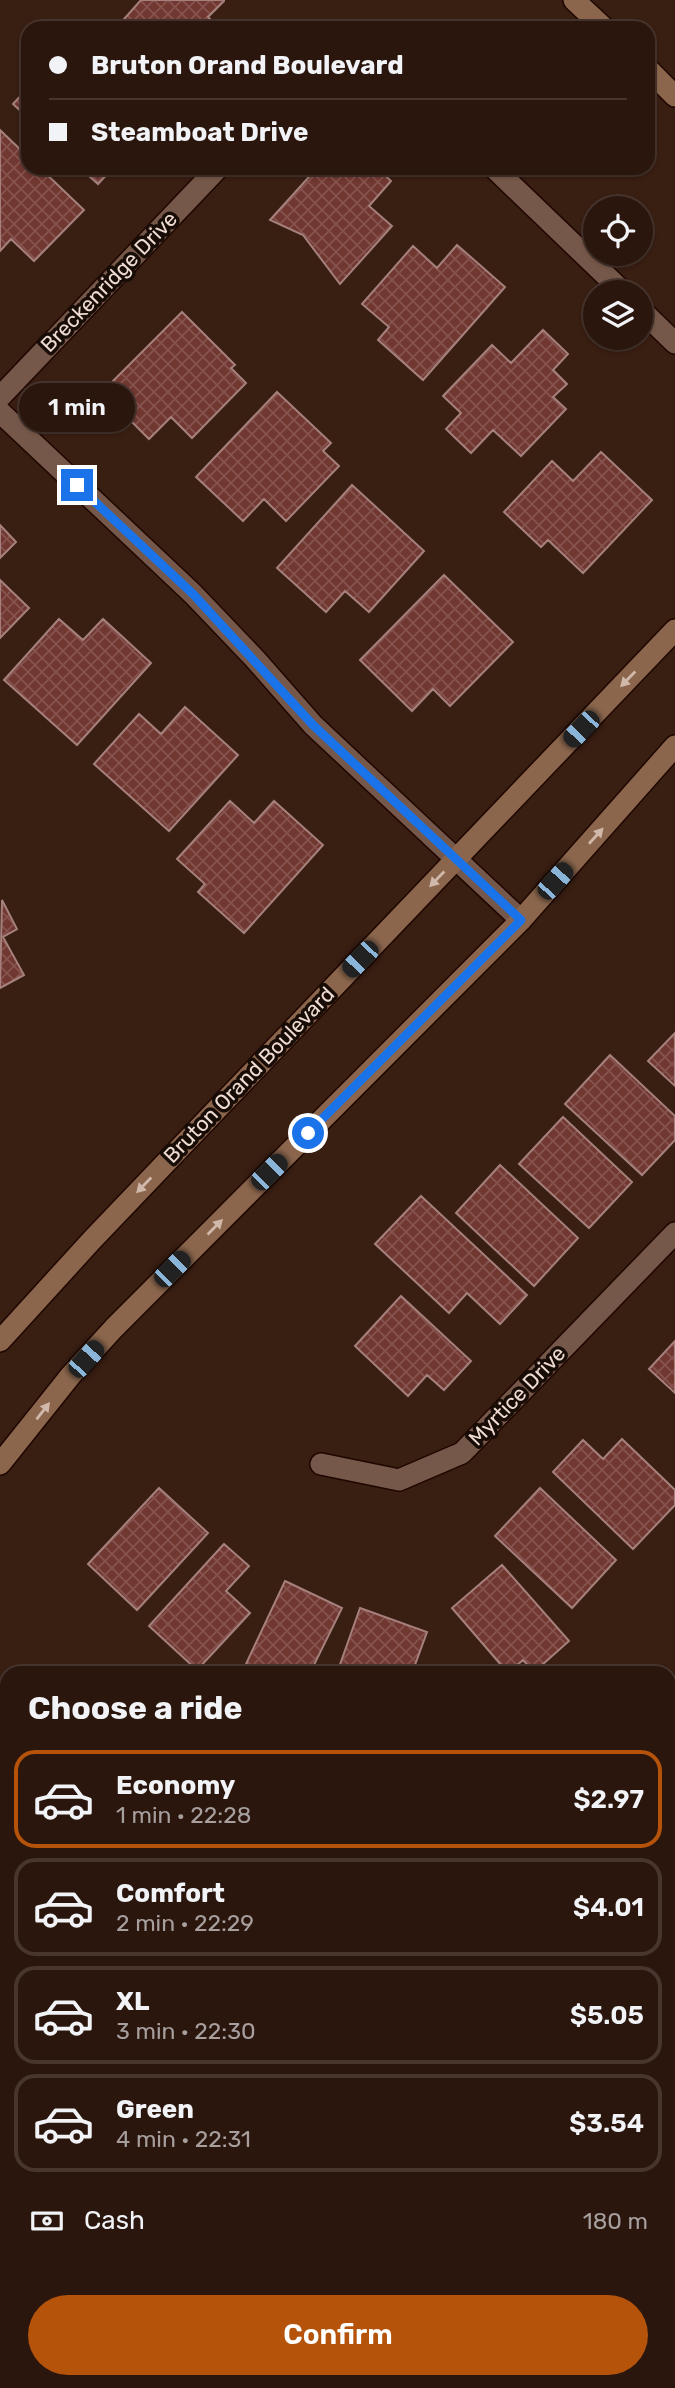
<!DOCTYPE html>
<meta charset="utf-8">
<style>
body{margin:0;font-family:Rubik,sans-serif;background:#37231c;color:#f1f3f6;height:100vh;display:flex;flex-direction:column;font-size:26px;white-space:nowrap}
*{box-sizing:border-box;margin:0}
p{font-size:23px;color:#a69f9e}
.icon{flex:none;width:38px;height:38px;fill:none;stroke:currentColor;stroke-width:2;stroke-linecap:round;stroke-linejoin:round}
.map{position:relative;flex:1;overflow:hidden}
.sheet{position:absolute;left:0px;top:1666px;width:676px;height:723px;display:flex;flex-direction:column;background:#2b160e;border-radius:21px 21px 0 0;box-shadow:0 2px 5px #0004,0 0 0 2px #47352e}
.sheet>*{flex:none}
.guide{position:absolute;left:21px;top:21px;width:634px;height:154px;border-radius:21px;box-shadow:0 2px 5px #0004,0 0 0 2px #47352e;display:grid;align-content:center;height:154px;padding:0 28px;background:#2b160e}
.buttons{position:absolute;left:583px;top:196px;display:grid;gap:14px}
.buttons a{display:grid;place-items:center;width:70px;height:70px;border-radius:50%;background:#2b160e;box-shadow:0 2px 5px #0004,0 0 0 2px #47352e;font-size:35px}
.end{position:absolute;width:32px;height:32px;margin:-16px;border:9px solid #1a73e8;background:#fff;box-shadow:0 0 0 4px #fff}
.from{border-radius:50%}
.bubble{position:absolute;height:49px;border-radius:24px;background:#2b160e;box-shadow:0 2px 5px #0004,0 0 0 2px #47352e;font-size:23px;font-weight:600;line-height:49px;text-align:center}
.car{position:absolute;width:21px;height:42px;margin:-21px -10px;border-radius:9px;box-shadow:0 0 5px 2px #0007;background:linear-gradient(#222 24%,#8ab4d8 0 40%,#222 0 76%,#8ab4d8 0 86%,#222 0)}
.guide b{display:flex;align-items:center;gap:24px;height:66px;font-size:26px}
.guide b+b{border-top:2px solid #47352e}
.guide i{width:18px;height:18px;background:#f1f3f6}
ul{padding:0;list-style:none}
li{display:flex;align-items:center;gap:21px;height:98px;margin:0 14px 10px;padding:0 14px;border:4px solid #47352e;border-radius:21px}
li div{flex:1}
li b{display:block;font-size:26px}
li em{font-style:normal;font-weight:600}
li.selected{border-color:#b45309}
li>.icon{width:63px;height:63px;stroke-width:1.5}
h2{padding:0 28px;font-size:32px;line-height:84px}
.pay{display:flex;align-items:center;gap:18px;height:77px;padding:0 28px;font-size:26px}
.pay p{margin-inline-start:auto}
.cta{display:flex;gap:14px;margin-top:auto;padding:14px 28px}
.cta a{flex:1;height:80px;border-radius:42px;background:#b45309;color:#fff;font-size:28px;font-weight:600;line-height:80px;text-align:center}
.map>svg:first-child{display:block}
.building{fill:url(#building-cross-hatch);stroke:#a5807c;stroke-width:2}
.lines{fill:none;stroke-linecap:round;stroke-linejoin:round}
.lane-casing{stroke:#1f0700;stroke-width:22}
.street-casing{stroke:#1f0700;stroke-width:24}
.secondary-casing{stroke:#1f0700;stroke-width:24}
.lane{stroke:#76584a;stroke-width:19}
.street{stroke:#76584a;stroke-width:21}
.secondary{stroke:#8b664d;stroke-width:21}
.oneway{fill:#d0b9ab}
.route{stroke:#1a73e8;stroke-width:9}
.labels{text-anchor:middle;stroke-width:7;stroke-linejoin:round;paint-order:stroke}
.street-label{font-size:21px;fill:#eedcd3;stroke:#180c07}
</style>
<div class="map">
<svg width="675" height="2388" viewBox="0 0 675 2388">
<defs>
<pattern id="building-cross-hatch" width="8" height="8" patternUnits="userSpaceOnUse" patternTransform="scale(1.75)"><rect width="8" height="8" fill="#713731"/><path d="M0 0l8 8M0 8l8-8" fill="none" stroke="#86534e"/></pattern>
</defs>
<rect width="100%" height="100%" fill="#391e12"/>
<path class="building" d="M141,0h83v1l-16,16 11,11h-103z
M28,88v30l-15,-14z
M0,130l28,27v11h12l44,42 -50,51 -23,-22 -11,12z
M80,168h33l-15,16z
M317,168h60l14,13 -22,25 23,20 -52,58 -37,-49 -33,-15z
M457,245l48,42 -82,93 -45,-40 11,-13 -27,-23 51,-58 24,22z
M182,312l53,53 -4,3 15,15 -54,55 -21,-21 -22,22 -47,-47z
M543,330l25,24 -15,16 14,14 -14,13 13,12 -45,47 -28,-26 -22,23 -25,-24 15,-16 -18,-17 49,-51 19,18z
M277,392l54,51 -8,8 16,15 -53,55 -22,-22 -21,22 -47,-44z
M601,452l51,48 -69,73 -35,-33 -7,7 -37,-35 48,-51 21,20z
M352,485l72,66 -55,61 -24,-21 -19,21 -49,-44z
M0,525l16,17 -16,16z
M444,575l69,67 -63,64 -17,-17 -21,22 -52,-51z
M0,580l29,28 -29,30z
M59,619l24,21 20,-21 48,44 -74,82 -73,-65z
M185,707l53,48 -69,76 -75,-67 45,-50 22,20z
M230,801l24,22 20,-22 49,44 -79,88 -46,-41 7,-8 -28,-25z
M2,900l15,29 -14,8 21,38 -24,13z
M675,1033v53l-27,-25z
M610,1055l65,61v24l-33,35 -77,-71z
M563,1117l69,65 -43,46 -70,-64z
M500,1165l78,73 -44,48 -78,-73z
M421,1196l106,99 -27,29 -33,-31 -18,20 -74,-69z
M401,1296l70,65 -27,29 -17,-15 -19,21 -53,-50z
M675,1341v52l-26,-24z
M622,1439l53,51v15l-42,44 -80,-77 30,-32 20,19z
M159,1488l49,45 -71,77 -49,-46z
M540,1488l76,72 -44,48 -77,-72z
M224,1544l25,22 -23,25 24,22 -53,57 -48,-44z
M502,1565l67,76 -35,31 -11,-12 -15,13 -56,-65z
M285,1581l57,27 -32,65h-46l-18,-9z
M360,1608l67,24 -15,41h-75z
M7,1691v96l-7,-4v-79z
M668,1832l7,1v29l-7,75z
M7,2009v373h323v6h-330v-378z"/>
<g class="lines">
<defs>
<path id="lane" d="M494,2382v6
M563,2382l1,6"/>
<path id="street" d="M494,168l129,124
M640,309l35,34
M0,397l218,-229
M0,412l193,182 62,65 58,66 208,195
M321,1464l78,16 63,-27 213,-220
M0,1886l7,3
M668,2023l7,1"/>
<path id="secondary" d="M574,0l30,28
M648,69l27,27
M0,1341l92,-101 583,-610
M0,1464l71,-89 43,-47 407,-408 154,-174"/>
</defs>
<use href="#lane" class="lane-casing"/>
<use href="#street" class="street-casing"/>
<use href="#secondary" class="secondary-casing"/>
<use href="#lane" class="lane"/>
<use href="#street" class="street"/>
<use href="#secondary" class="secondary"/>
</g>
<defs><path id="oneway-solid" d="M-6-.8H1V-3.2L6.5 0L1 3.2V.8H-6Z" transform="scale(1.75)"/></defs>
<g class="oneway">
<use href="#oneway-solid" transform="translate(628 679) rotate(134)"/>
<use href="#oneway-solid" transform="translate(596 836) rotate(-48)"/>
<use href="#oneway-solid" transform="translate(437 879) rotate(134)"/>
<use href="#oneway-solid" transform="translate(144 1185) rotate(134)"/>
<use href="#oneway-solid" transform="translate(215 1227) rotate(-45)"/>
<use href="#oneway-solid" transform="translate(43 1411) rotate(-52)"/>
</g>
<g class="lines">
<path class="route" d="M77,485l116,109 120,131 208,195 -213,213"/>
</g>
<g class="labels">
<g class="street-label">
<text transform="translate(109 282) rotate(-46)" y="7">Breckenridge Drive</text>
<text transform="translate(249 1075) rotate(-46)" y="7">Bruton Orand Boulevard</text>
<text transform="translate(517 1396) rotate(-46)" y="7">Myrtice Drive</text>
</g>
</g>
</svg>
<div class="buttons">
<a><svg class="icon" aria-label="locate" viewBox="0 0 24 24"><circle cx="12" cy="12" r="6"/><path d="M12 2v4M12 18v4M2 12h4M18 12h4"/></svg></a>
<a><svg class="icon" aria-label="layers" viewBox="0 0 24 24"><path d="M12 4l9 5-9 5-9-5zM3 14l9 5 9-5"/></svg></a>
</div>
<i class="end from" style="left:308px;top:1133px"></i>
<i class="end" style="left:77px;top:485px"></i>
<div class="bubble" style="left:19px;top:383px;width:116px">1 min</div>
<i class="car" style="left:581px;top:729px;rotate:224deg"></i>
<i class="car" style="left:555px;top:881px;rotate:42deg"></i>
<i class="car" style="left:360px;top:959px;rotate:224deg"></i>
<i class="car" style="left:269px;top:1172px;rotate:45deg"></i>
<i class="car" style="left:172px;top:1269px;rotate:45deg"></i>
<i class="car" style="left:86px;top:1359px;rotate:42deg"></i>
<div class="guide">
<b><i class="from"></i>Bruton Orand Boulevard</b>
<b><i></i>Steamboat Drive</b>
</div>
<section class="sheet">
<h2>Choose a ride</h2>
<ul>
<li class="selected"><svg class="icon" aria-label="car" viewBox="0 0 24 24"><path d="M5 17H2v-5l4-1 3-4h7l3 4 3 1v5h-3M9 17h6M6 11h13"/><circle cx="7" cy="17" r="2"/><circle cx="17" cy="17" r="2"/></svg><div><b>Economy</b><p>1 min · 22:28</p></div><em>$2.97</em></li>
<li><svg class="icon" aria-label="car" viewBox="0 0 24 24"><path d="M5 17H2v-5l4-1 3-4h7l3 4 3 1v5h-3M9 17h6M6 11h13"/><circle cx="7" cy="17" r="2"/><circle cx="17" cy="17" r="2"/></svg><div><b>Comfort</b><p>2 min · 22:29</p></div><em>$4.01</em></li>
<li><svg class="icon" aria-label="car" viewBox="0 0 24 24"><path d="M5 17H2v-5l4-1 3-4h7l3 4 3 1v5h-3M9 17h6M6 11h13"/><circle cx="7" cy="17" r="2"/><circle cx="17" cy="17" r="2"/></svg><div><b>XL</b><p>3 min · 22:30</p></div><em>$5.05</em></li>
<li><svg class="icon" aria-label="car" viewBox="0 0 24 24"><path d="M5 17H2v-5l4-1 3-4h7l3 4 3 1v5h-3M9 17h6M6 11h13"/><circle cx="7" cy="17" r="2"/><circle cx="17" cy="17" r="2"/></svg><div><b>Green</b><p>4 min · 22:31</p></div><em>$3.54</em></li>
</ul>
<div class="pay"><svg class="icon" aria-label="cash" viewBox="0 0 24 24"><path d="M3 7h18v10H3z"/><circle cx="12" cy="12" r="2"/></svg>Cash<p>180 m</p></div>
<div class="cta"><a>Confirm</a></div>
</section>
</div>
